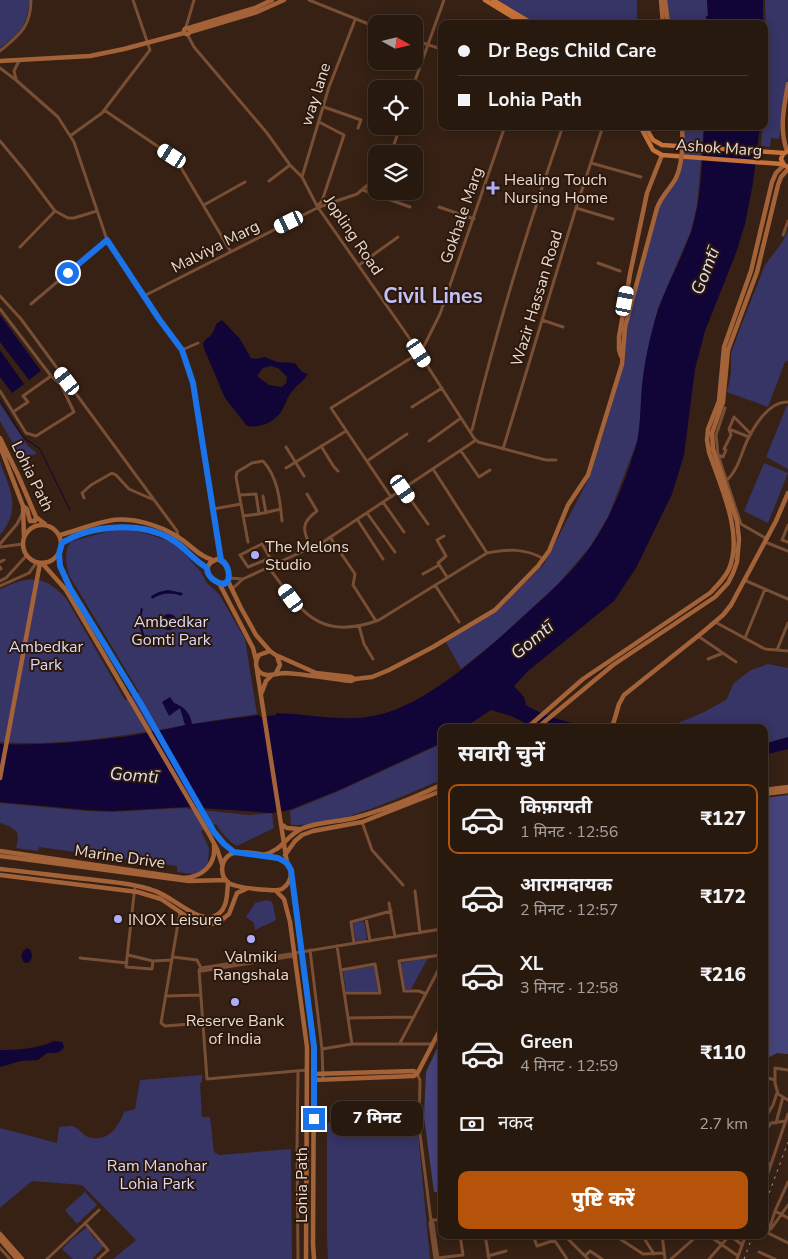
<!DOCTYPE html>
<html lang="hi">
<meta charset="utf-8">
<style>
body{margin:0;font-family:"Nunito Sans","Noto Sans Devanagari",sans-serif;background:#302218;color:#f1f3f6;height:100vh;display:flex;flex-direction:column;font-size:19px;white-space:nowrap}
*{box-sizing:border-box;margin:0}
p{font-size:16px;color:#a5a09e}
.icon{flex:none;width:28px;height:28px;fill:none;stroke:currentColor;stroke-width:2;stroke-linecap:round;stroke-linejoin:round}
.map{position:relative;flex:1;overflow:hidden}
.drawer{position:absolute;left:438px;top:724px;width:330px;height:515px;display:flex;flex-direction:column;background:#28190f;border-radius:10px;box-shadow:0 2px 12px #0003,0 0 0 1px #44382f}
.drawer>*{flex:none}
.hud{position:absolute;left:438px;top:20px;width:330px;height:110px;border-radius:10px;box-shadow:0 2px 12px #0003,0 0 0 1px #44382f;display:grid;align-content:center;height:110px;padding:0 20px;background:#28190f}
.needle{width:32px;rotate:98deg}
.buttons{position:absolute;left:368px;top:15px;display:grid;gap:10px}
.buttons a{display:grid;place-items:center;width:55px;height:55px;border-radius:10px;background:#28190f;box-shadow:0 2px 12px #0003,0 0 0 1px #44382f;font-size:25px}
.end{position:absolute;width:22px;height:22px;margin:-11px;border:6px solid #1a73e8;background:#fff;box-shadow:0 0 0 2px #fff}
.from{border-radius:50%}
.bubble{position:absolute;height:35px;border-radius:10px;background:#28190f;box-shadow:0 2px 12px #0003,0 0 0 1px #44382f;font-size:16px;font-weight:800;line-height:35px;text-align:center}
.car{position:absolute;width:15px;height:30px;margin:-15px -8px;border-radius:6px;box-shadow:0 0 4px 1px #0007;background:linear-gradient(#fff 24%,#345 0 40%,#fff 0 76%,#345 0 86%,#fff 0)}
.hud b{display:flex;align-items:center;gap:18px;height:48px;font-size:19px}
.hud b+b{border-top:1px solid #44382f}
.hud i{width:12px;height:12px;background:#f1f3f6}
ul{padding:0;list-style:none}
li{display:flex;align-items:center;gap:15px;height:70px;margin:0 10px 8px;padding:0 10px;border:2px solid transparent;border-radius:10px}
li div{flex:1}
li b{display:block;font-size:19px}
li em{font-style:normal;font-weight:800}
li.current{border-color:#b45309}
li>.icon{width:45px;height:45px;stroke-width:1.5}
h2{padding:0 20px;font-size:22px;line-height:60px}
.pay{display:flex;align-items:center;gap:12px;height:55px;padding:0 20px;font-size:19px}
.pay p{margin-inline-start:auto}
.action{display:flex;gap:10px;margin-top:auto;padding:10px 20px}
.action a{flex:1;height:58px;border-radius:10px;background:#b45309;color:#fff;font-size:20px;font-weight:800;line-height:58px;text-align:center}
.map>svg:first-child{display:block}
.green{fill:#373466}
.forest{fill:#47447c}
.water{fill:#110537;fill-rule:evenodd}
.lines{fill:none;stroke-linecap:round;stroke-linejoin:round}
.stream{stroke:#110537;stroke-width:1}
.street{stroke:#784e34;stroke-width:3}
.secondary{stroke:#a46238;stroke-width:4.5}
.primary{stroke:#c77239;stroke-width:4.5}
.rail{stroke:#aa998f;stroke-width:1;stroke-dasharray:2.5 5;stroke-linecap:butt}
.secondary-bridge{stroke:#a46238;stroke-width:4.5}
.route{stroke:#1a73e8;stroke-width:6}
.poi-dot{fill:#afaefa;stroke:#2c180b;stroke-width:2}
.labels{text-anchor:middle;stroke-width:4;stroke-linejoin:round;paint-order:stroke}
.street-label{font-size:16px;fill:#e9dad2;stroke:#2c180b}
.poi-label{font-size:16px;fill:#e9dad2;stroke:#2c180b;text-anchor:start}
.park-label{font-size:16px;fill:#d9dafd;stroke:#2c180b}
.water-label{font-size:18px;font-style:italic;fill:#dddeef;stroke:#2c180b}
.district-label{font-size:21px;font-weight:bold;fill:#c1c1fa;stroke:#2c180b}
</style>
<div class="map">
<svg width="788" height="1259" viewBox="0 0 788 1259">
<rect width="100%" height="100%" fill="#362114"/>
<path class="green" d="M0,0h30c-4,28 -9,31 -30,48z
M498,0h139v24h-101z
M667,0h40l1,16h-2v8h-36z
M765,0h23v77l-9,62 -8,-1 -1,9 -9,-1c5,-48 6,-97 4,-146z
M682,126h22l-7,79 -6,26 -33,77 -12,51 -8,80 -30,78 -18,30 -33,38 -60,55 -36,29 -15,-27 51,-32 47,-46 46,-88 14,-44 20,-71 2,-31 30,-118 23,-40z
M788,229v132l-3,1 -17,45 -41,-15 4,-18v-21l8,-22 26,-66 18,-24z
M0,404l28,42 9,7 -16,8 -5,-12 -16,-28z
M787,405l1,1v63l-22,-12z
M0,461c10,30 22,47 0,74z
M764,463l24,10 -20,50 -24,-12z
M112,530h18l18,4 23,8 12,10 18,20 5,10 13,12 26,45 12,75c-85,11 -171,34 -257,28v-153c29,-13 42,-16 66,9l59,102 14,-8 -70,-117c-3,-12 -5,-21 1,-33z
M768,664l20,4v69l-24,7v-16h-97l37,-16 22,-12 8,-17 17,-13z
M441,744v36l-2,1c-45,18 -99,46 -148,44l-1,-14 49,-20z
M0,803l86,8 25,1 71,-4 67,7 23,-2 2,15 -37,18c-9,-5 -15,-13 -21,-22l-15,7 8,17 -1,15 -5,7 -9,4 -17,-2v-6l-138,-19 -1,4 -22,-3 2,-9 -1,-7 -8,-6 -9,-3z
M266,900l5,1 2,4 3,15 -21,10 -1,-7 -8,-6 9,-14z
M364,921l3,18 -11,2 -3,-18z
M428,958l-17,31h-6l-4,-26z
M374,966l4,25h-32l-3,-20z
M202,1075v7l-2,1 2,34h8l4,35 5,3 72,-6 1,110h-179l23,-19 -54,-55 -50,-4 -32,27v-80l57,15 2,-16c5,0 12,-2 16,0 5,3 8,8 13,10 19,6 30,-9 36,-25l11,-3 5,-29z
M417,1122l13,137h-102l-1,-21v-115z
M85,1192l12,13 -20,19 -12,-14z
M87,1227l7,11 10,8 -12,13h-19l-11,-10 11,-11z"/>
<path class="forest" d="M788,795v259l-11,-1 -13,7v-262z
M441,1040v152h-7l-10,-75 2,-45z"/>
<path class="water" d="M707,0h56v24h-57v-8h2z
M704,126h56l-7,57 -8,41 -9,29 -31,78 -10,38 -11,86 -12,39 -36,74 -22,33 -86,70 -14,15 10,11 2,8c21,13 46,19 70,22h-62l-23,-11 -20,-6 -26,17 -24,1v15l-102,47 -50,20 -17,3 -85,-6 -75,4 -24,-1 -88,-8v-58c21,1 41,0 62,-1 42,-3 83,-8 123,-18l-5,-17 -11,8 -7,-14 8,-5 4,6c10,4 16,9 18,21l67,-9 1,2 16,-2v-2c35,1 68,10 102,2 52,-12 109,-66 148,-101 23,-21 47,-42 65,-68 20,-29 34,-64 44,-97 5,-16 5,-32 6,-49 1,-23 5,-46 11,-69 8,-35 27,-65 39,-99 11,-34 11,-70 13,-106z
M0,315l41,56 -12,9 -29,-38z
M222,320l18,19 11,19 5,1 9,-2 12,5 18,1 7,9 6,2c-5,8 -13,12 -18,20 -4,6 -5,12 -9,18 -8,11 -21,16 -34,14l-22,-28 -20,-47 -2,-7c2,-6 6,-6 9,-10 5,-8 1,-9 10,-14zM271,366l7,2 9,9 -1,6 -4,4 -13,-2 -12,-9 6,-8z
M0,350l24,34 -12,9 -12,-16z
M168,590l15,3 -2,3c-10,-4 -19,-3 -29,3l-1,-3 8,-4z
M141,608l2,1c-3,11 -2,20 3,29l-2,2 -6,-17z
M161 622a8 8 0 1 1 16 0a8 8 0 1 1-16 0Z
M788,737v12l-24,6v-11z
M28,948l3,3 1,5 -2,6 -5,1 -2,-2 -2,-6 3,-5z
M54,1041l8,1 2,5 -2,3 -5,3h-10l-9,7 -17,1 -21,6v-17c18,0 37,-1 54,-9z"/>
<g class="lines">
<path class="stream" d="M0,400l23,37 17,12 30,61"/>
<path class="street" d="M309,0l67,27
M186,27l8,-27
M187,34l7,13 73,86 23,32 12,12 15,29 93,133 64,99 4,4 68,18h10
M414,40l27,9
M0,51c19,-16 31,-24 31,-51
M0,68l16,12 42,37 16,25 33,98 52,79 23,31 11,33 28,177
M16,79l-2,-8 5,-10
M412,89l32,-89
M324,107l37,13 -3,8
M104,110l68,46 8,10 51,86
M70,136l32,-23 48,-63 -17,-50
M0,141l25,30 30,40 13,7h6l23,-7
M391,154l9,-28
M591,163l50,14
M302,177l27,-90 26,-67
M269,181l21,-16
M363,190l47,17
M204,205l41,-23
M317,206l5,-5 22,-66 -25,-13
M439,207l35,12
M576,208l37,11
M783,235l5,-14
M20,247l35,-36
M598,263l22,8
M359,265l39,-28
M0,296l21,23 156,212 1,6
M144,296l175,-89 38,-13 19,-16
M31,304l76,-64
M0,309l51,67 10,9 13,27 -38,24 -10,-3 -26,-42
M542,320l21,7
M182,350l16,-7
M412,407l30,-19
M725,408l-9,27 2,20 23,69 26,15
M13,412l15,-10 -5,-6 28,-20
M729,429l20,8
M470,431l2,-1c25,-103 56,-204 91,-304
M429,441l32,-23
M321,446l13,21 4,4
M286,447l18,29
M503,449l73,-241 27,-82
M461,451l18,26 11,-7
M718,455l5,2 3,-7 -2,-1 7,-14 -2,-6 5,-12 17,17
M367,461l40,-27
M286,468l60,-37
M433,469l54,84
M727,480c11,-10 14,-26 20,-39 7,-15 22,-40 41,-39
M403,489l25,35
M307,494l10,17c-17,12 -14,20 -6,37
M240,495l16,-1 3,20
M263,496l3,17
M391,497l-60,-89 88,-55 4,-5 17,-34 65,-188
M84,498l-2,-5 9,-8 21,-12 4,2 13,14 25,11
M383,502l21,30
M213,509l28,-5
M367,513l28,39
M243,516l16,-2 22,-5
M357,519l26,40
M788,525l-6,15 6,2
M444,536l-7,4 9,16 -8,7 9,14
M330,537l25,37 -2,11 23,36
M248,542l-12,-65 1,-5 15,-9 11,-2c15,16 17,40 19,60
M765,542l23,9
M0,544l17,-20 6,-12
M0,547l23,-3
M268,559l-20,8 -8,-12 22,-11 8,14 -2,1 4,8
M0,562l4,-2
M0,567l1,2
M269,568c33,44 50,74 110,52l108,-67c21,-4 38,-5 57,6
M423,574l16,-9
M229,578l14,1
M744,580l44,19
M0,581l6,-3 21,-23
M435,585l24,37
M0,586l29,-13 8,-11
M232,589l11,-10 80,-37 153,-102
M715,622l50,27 23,2
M359,626l5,18 9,15
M698,636l38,26
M745,638l20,-49
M777,650l11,-27
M708,659l15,-6
M362,822l10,28 31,35
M135,886l-9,81 26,2 1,-8
M415,891l5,42
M389,903l6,34
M180,912l-19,111 4,3 38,-3
M366,918l4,23
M354,943l-3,-21 40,-11
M337,946l15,98
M310,950l12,99 1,30
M295,953l146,-24
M128,955l25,6 19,-1
M173,957l24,3 4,8
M80,958l47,5
M199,970l8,109 100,-9
M199,970l2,-2 89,-14 6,2
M199,970l3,1 92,-15
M341,970l34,-6 5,29h-36
M426,994l-7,-3h-15l-5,-30 42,-6
M166,996l35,-1
M348,1018l66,-1
M400,1043l41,-78
M322,1049l30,-5h81
M788,1070l-13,-2v15l3,11 10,6
M298,1071l-1,78 1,110
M417,1074l3,6 -1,46 12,95 2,2 5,36
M764,1077l11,3
M764,1120l9,-15 4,-12
M776,1123l7,-26
M764,1133l7,-10 15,-2
M764,1160l7,5
M788,1182l-13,29 13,7
M764,1185l24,-71
M775,1211l-7,22 20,10
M432,1220h9
M431,1221l-1,2 5,36
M85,1223l23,27 -10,9
M771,1229l17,-24
M485,1235l4,24
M533,1235l4,11 18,-6
M551,1235l16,24
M564,1235l24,24
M614,1235l29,19 21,-1
M642,1235l12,19
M662,1235l3,24
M730,1235l12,10
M711,1237l27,19
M0,1248l10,11
M759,1252l16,7
M488,1256l18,-5
M585,1256l5,-5 12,8
M438,1258l25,-3 -3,-20
M47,1259l52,-49
M671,1259l27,-24
M709,1259l21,-24
M737,1259l9,-24"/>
<path class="secondary" d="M661,0l2,24
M665,0l3,24
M184 31a3 3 0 1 1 6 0a3 3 0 1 1-6 0Z
M189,28l66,-20 17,-8
M190,32l67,-20 27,-12
M0,61l90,-5 34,-7 60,-16
M787,151c-8,-22 -3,-44 1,-67
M621,356l-2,-6v-13l11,-63 17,-81 15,-38
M0,438l18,37 18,42 9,7
M0,446l23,60 1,31
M23,506l4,3 3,12h5l1,-4
M23 544a19 19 0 1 1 38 0a19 19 0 1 1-38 0Z
M60,535c16,-4 32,-11 48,-14 23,-5 51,4 70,16 12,7 21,20 35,23
M61,543c30,-18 79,-22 110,-4 13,7 22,21 36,29
M59,554l1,12 10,22 71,116 73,128 10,12 10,8
M42,563l24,27 143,244 8,15 5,15
M228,581l-4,3c-9,-1 -16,-7 -17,-16l3,-5 7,-4 8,4 4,11 -1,7 13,27 15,27 14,16
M219,583l34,65 3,12
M278,656l38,17 35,4 4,2
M257,670l30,193
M276,673l4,-8 -3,-9 -7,-5 -11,4c-4,6 -5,15 4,19 6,3 15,-1 22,-1 22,1 44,6 66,8l4,-2 17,-2 17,-7 44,-23 62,-37 43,-44 11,-15 19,-46 20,-30 34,-111 3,-37
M262,692l4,-11 6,-6
M527,728l56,-49 127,-86c8,-8 15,-15 19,-24 15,-35 -9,-84 -20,-117l-2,-12 1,-11 11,-28 5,-54 27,-76 21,-89 4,-9 8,-8
M537,728l76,-63 102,-68 13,-14 5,-10 4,-11 2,-23 -2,-18 -24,-72 -1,-16 11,-31 5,-52 29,-78 21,-87 3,-8 7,-8
M612,728l7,-24 5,-9 79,-63 20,-17 8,-10 45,-84 12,-28
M0,778l40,-215
M764,790l24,-3
M764,794l24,-3
M281,824l6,4 12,1
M0,851l184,27c18,-1 32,-13 30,-32
M263,855c20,-5 22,-18 38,-26 16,-7 36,-7 53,-11 30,-8 59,-20 87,-33
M285,855l10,-14 7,-6 11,-4 49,-9 79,-31
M0,856l189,25 37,-1
M0,869c29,3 58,7 87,10 23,3 46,4 68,12 16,5 41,30 57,26 16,-4 15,-22 16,-35
M291,873c0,7 -3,12 -9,16 -7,3 -46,-1 -53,-6 -9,-6 -9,-20 -1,-27 8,-8 45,-1 55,5 5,3 7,7 8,12l23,174 -1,197 1,15
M0,875l138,17 23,7 34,23 13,3 11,-3 10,-8 8,-21 9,-4
M276,891l8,8 6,23 17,125 -1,212
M314,1074l100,-3 3,3
M314,1080l100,-4 3,-2 24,-46
M0,1234l22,25
M0,1239l17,20"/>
<path class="primary" d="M485,0l39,24
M493,0l40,24
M640,126l13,24 9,5 120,9
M645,126l8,14 9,5 122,8
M788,151l-5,3 -2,5 3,6 4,2"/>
<path class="rail" d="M764,1207l24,-65
M744,1259l9,-24"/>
<path class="secondary-bridge" d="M625,327l32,-119c5,-13 13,-19 19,-30 7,-15 7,-35 6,-52"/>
</g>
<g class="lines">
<path class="route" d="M68,273l39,-33 52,79 23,31 11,33 28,177c7,5 9,13 7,21l-4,3c-8,-1 -17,-7 -17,-16 -14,-8 -23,-22 -36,-29 -31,-18 -80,-14 -109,4l-3,11 1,12 10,22 71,116 73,128 10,12 10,8 44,6 9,5 4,7 23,177v72"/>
</g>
<g class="poi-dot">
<path d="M490.5 180.5h5v5h5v5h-5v5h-5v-5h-5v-5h5z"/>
<circle cx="255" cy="555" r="5"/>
<circle cx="118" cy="919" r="5"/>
<circle cx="251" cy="939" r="5"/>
<circle cx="235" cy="1002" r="5"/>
</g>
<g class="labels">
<g class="street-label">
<text transform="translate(315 94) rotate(-72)" y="6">way lane</text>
<text transform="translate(719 147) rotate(4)" y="6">Ashok Marg</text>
<text transform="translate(461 215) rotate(-71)" y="6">Gokhale Marg</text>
<text transform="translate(354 235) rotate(56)" y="6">Jopling Road</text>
<text transform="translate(215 246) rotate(-27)" y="6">Malviya Marg</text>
<text transform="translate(536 298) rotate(-73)" y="6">Wazir Hassan Road</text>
<text transform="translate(33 476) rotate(64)" y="6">Lohia Path</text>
<text transform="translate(120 856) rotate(8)" y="6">Marine Drive</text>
<text transform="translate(301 1185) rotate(-90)" y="6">Lohia Path</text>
</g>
<g class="poi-label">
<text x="504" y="185">Healing Touch<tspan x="504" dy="18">Nursing Home</tspan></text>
<text x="265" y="552">The Melons<tspan x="265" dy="18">Studio</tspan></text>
<text x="128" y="925">INOX Leisure</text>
<text x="251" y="962" text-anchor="middle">Valmiki<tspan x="251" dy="18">Rangshala</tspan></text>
<text x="235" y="1026" text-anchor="middle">Reserve Bank<tspan x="235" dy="18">of India</tspan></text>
</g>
<g class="park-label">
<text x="171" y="627">Ambedkar<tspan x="171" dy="18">Gomti Park</tspan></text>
<text x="46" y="652">Ambedkar<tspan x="46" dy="18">Park</tspan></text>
<text x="157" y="1171">Ram Manohar<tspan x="157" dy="18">Lohia Park</tspan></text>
</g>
<g class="water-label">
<text transform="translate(705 271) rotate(-69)" y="6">Gomtī</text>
<text transform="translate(532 640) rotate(-40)" y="6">Gomtī</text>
<text transform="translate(134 775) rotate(4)" y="6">Gomtī</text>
</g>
<g class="district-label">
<text x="433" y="303">Civil Lines</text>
</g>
</g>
</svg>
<div class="buttons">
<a><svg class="needle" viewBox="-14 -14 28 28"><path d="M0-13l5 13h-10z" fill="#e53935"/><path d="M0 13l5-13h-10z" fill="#a5a09e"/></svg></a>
<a><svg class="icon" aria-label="locate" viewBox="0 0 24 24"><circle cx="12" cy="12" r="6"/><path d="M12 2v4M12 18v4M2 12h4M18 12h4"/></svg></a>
<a><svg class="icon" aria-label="layers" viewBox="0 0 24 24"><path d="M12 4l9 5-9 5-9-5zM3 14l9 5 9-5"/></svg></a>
</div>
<i class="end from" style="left:68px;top:273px"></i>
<i class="end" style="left:314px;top:1119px"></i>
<div class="bubble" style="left:331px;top:1101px;width:92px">7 मिनट</div>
<i class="car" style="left:172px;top:156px;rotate:303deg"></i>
<i class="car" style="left:289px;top:222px;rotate:244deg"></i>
<i class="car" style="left:625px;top:301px;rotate:11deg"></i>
<i class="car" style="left:419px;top:353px;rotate:147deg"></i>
<i class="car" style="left:67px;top:381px;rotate:323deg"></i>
<i class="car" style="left:403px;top:489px;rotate:145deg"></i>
<i class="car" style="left:291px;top:598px;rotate:324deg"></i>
<div class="hud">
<b><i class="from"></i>Dr Begs Child Care</b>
<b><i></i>Lohia Path</b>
</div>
<section class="drawer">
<h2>सवारी चुनें</h2>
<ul>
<li class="current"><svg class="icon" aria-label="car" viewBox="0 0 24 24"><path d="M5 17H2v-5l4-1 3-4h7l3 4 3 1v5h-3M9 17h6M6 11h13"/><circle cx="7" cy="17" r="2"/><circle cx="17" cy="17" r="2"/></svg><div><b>किफ़ायती</b><p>1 मिनट · 12:56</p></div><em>₹127</em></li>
<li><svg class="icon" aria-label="car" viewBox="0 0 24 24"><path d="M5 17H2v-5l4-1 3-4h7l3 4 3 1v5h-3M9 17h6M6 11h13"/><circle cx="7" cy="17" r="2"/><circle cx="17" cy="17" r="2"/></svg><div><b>आरामदायक</b><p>2 मिनट · 12:57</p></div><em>₹172</em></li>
<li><svg class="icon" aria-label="car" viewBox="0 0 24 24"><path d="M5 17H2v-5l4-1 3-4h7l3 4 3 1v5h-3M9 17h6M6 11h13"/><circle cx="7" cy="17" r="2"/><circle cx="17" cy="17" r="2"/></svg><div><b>XL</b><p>3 मिनट · 12:58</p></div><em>₹216</em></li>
<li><svg class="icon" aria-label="car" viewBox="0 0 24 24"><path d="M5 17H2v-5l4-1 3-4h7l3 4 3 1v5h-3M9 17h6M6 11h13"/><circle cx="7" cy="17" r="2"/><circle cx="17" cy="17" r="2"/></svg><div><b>Green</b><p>4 मिनट · 12:59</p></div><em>₹110</em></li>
</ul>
<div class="pay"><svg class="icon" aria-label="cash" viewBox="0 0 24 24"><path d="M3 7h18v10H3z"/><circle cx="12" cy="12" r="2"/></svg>नकद<p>2.7 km</p></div>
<div class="action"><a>पुष्टि करें</a></div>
</section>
</div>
